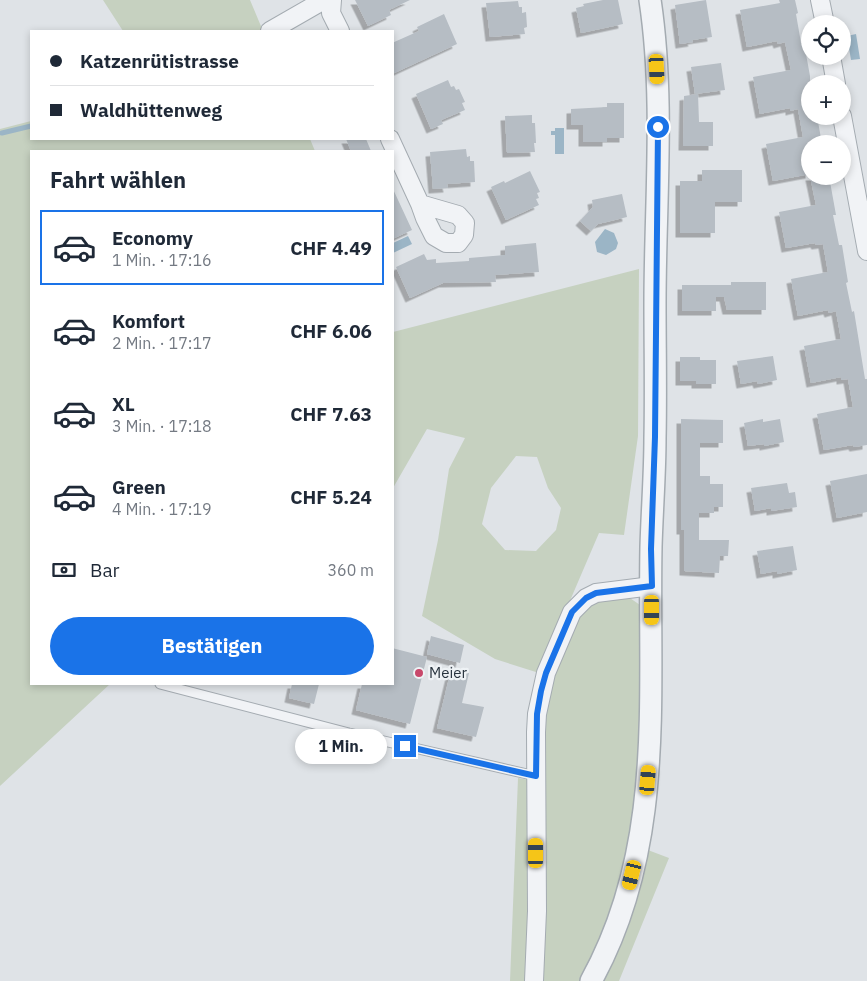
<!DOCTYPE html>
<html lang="de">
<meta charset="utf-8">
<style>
body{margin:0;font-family:"IBM Plex Sans",sans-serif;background:#f6f6f7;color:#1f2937;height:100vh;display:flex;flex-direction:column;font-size:19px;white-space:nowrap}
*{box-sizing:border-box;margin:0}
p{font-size:16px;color:#747a83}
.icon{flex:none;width:28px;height:28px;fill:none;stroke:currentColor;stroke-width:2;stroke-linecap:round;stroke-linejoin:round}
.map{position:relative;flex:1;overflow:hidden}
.sheet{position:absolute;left:30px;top:150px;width:364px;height:535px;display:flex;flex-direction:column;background:#fff;border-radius:0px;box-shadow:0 2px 8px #0003}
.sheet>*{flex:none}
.hud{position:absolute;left:30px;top:30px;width:364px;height:110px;border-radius:0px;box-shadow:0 2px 8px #0003;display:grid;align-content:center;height:110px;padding:0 20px;background:#fff}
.fabs{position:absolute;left:801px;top:15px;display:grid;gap:10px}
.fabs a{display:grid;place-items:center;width:50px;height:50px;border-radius:50%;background:#fff;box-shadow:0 2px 8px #0003;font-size:25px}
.end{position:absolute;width:22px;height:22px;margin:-11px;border:6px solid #1a73e8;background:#fff;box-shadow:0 0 0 2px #fff}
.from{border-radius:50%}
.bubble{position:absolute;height:35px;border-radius:18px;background:#fff;box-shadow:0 2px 8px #0003;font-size:16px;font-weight:700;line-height:35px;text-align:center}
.car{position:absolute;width:15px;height:30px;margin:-15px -8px;border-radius:6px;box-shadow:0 0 4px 1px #0007;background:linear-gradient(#f5c518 24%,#345 0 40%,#f5c518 0 76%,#345 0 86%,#f5c518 0)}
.hud b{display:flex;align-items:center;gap:18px;height:48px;font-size:19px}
.hud b+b{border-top:1px solid #e0e1e3}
.hud i{width:12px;height:12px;background:#1f2937}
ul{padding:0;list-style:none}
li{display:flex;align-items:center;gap:15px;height:75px;margin:0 10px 8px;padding:0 10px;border:2px solid transparent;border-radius:0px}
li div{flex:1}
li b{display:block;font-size:19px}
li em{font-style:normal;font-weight:700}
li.current{border-color:#1a73e8}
li>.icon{width:45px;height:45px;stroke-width:1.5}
h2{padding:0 20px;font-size:22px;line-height:60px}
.pay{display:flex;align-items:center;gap:12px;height:55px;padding:0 20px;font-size:19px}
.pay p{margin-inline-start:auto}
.button{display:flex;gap:10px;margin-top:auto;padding:10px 20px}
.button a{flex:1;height:58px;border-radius:30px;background:#1a73e8;color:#fff;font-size:20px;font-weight:700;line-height:58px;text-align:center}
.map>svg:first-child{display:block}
.green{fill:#c6d1c0;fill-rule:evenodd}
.water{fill:#9bb5c6}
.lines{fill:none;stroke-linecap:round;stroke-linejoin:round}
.stream{stroke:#9bb5c6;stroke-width:5}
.building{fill:#b6bdc4;filter:url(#shadow)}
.service-casing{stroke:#a4abb1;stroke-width:11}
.minor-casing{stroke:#a4abb1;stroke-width:20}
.tertiary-casing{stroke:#a4abb1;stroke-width:24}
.service{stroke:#f1f3f6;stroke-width:9}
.minor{stroke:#f1f3f6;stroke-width:18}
.tertiary{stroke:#f1f3f6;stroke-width:21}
.route{stroke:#1a73e8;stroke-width:6}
.poi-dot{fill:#c8486b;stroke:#eef2f5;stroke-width:2}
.labels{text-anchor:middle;stroke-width:4.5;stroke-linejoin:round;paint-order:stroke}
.poi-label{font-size:15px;fill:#28333e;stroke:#eef2f5;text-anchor:start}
</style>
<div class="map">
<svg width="867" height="981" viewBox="0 0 867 981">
<defs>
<filter id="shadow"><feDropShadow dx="-4.5" dy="4.5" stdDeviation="0" flood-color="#0004"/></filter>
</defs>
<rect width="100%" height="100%" fill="#dfe3e7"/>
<path class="green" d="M103,0h147l13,31h-140z
M31,121v18h279l5,12h-284v533h79l-110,102v-657z
M639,269l-1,167 -14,99 -25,-2 -60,140 -44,-14 -73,-43 16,-76 11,-71 16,-31 -38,-9 -34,59v-156zM516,456l21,1 11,31 13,20 -5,22 -20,21 -31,-1 -23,-26 9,-36z
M627,596l13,9 4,11v137l-12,91 37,14 -50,123h-109l8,-203 22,4 3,-79 33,-89 19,-13z"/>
<path class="water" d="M856,34l4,25 -9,1 -4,-24z
M555,128h9v26h-9v-19h-4v-4h4z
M605,229l9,4 4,10 -2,6 -10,6 -9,-3 -2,-10z
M408,236l4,8 -19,9v-10z"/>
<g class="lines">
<path class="stream" d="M2,133l29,-7"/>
</g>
<path class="building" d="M355,0h55l-21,10 2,5 -23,11z
M603,0h15l5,24 -42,9 -5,-25 8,-2 -1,-2z
M706,0l6,37 -20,3 1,2 -13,2 -5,-39z
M779,0h16l3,13 -2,1 5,29h3l6,33v40h7l5,28h-12v30l-37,7 -7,-37 37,-7 -5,-28 -8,2v-3l-30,6 -7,-37 38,-7 -6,-28 -7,2 -1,-3 -30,6 -7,-37 40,-7z
M518,1l1,6h3v6l4,-1 1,15 -3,1 1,6 -35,3 -4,-34z
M444,14l13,30 -65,30v-31l27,-12 -2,-4z
M721,63l4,27 -30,4 -4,-27z
M448,80l3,7 3,-1 2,4 3,-1 6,13 -3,1 3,7 -24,10 2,4 -12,5 -15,-35z
M698,94l1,28h14v24h-30l1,-50z
M607,103h17v35h-17v4h-24v-17h-12v-16l36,-2z
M532,115v8h3l1,20h-2l1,9 -28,1 -2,-37z
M346,139h20l5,12h-20z
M466,149l1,8 3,-1v5h4l1,21 -28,2 1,4 -15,1 -3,-37z
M702,170h40v32h-27v31h-35v-52h22z
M530,171l10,21 -3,1 2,5 -3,1 3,6 -33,15 -15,-33 13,-6 1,2z
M810,176h19l7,39h-3l6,30h3l6,37 -2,1 6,29 2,-1 11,68h2v66l-13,2 -1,-2 -29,5 -7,-36 36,-7 -5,-28 -7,1v-3l-30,6 -7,-37 37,-7 -5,-28 -7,2 -1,-3 -30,6 -7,-37 37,-7 -5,-28 -7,1 -1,-2 -29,5 -7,-36 37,-7z
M392,187l20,43 -20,9z
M622,194l5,23 -29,7 -7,7 -11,-10 13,-14 -1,-7z
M536,243l3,29 -44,3 1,7 -53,1 -33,15 -14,-31 28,-13 3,6 9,-1v4l33,-2v-3l36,-3v-9z
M731,282h35v28h-39l-3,-13h-8v14h-34v-26h49z
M773,356l4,24 -19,4 -1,-3 -16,3 -4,-23z
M680,357h20v3h16v24h-20v-3h-16z
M681,419l42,1v23h-23v33h10v8h13v23h-9v6h-15v27h30l-1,16h-8l-1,17 -35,-2v-41h-3z
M763,419v3l17,-3 4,23 -20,4v-2l-16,2 -4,-23z
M867,474v38l-30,6 -7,-37z
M787,483l2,10 6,-1 2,15 -26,4v-3l-16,3 -4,-23z
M793,546l4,24 -20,4v-3l-16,3 -4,-23z
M431,636l33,9 -4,18 -33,-9z
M392,648l35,9 -17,67 -54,-14 6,-26h30z
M451,670l18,3 -7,30 22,4 -8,30 -39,-9z
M292,684h27l-5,20 -25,-6z"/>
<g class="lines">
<defs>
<path id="service" d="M160,684l189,49 187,43"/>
<path id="minor" d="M332,0l-1,13 9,18
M820,0l5,24
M270,31l54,-31
M831,56l5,28
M842,116l25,135
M390,139l30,65 5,14 9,18 12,7h12l6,-8 1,-12 -7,-8 -38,-11
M534,981l3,-70 -1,-179 1,-18 9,-41 26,-61 14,-14 10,-5 56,-7"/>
<path id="tertiary" d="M591,981c75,-135 57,-286 60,-434 1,-36 4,-73 4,-109 1,-45 0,-90 0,-135 0,-100 10,-204 -5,-303"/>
</defs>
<use href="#service" class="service-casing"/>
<use href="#minor" class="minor-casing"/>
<use href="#tertiary" class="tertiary-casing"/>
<use href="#service" class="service"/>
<use href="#minor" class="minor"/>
<use href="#tertiary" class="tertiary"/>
</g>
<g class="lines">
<path class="route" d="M405,746l131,30 1,-62 4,-23 5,-18 26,-61 14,-14 10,-5 56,-7 -1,-37 4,-112 3,-310"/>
</g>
<circle class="poi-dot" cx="419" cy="673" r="5"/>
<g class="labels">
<g class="poi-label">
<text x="429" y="678">Meier</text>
</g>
</g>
</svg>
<div class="fabs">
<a><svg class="icon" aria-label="locate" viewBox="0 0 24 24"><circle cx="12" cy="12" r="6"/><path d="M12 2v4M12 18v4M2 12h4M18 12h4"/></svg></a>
<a>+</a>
<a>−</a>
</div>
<i class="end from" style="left:658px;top:127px"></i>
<i class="end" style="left:405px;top:746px"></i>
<div class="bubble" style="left:295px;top:729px;width:92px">1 Min.</div>
<i class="car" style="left:657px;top:69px;rotate:177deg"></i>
<i class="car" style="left:652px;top:610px;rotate:180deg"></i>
<i class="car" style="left:648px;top:780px;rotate:5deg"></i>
<i class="car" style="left:536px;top:853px;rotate:0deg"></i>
<i class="car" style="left:632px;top:875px;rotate:194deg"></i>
<div class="hud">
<b><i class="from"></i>Katzenrütistrasse</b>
<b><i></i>Waldhüttenweg</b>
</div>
<section class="sheet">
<h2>Fahrt wählen</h2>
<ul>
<li class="current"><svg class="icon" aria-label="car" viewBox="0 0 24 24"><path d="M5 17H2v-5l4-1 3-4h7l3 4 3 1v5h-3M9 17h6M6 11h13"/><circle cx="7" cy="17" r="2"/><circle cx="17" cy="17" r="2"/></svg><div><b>Economy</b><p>1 Min. · 17:16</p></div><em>CHF 4.49</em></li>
<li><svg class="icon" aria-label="car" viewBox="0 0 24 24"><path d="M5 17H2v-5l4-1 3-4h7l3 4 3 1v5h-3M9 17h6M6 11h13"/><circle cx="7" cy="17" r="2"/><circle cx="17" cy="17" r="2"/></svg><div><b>Komfort</b><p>2 Min. · 17:17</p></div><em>CHF 6.06</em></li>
<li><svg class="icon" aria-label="car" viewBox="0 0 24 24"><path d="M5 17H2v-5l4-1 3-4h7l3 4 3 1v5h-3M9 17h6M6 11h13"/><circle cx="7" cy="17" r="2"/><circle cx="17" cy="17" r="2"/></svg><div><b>XL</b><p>3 Min. · 17:18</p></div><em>CHF 7.63</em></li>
<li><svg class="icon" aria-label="car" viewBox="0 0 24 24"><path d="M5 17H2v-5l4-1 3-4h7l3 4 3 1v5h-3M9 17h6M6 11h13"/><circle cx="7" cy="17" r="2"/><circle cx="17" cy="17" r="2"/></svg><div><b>Green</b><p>4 Min. · 17:19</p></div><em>CHF 5.24</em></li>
</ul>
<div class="pay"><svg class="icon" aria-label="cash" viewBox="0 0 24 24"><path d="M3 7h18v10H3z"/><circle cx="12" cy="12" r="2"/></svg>Bar<p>360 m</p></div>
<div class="button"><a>Bestätigen</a></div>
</section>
</div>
